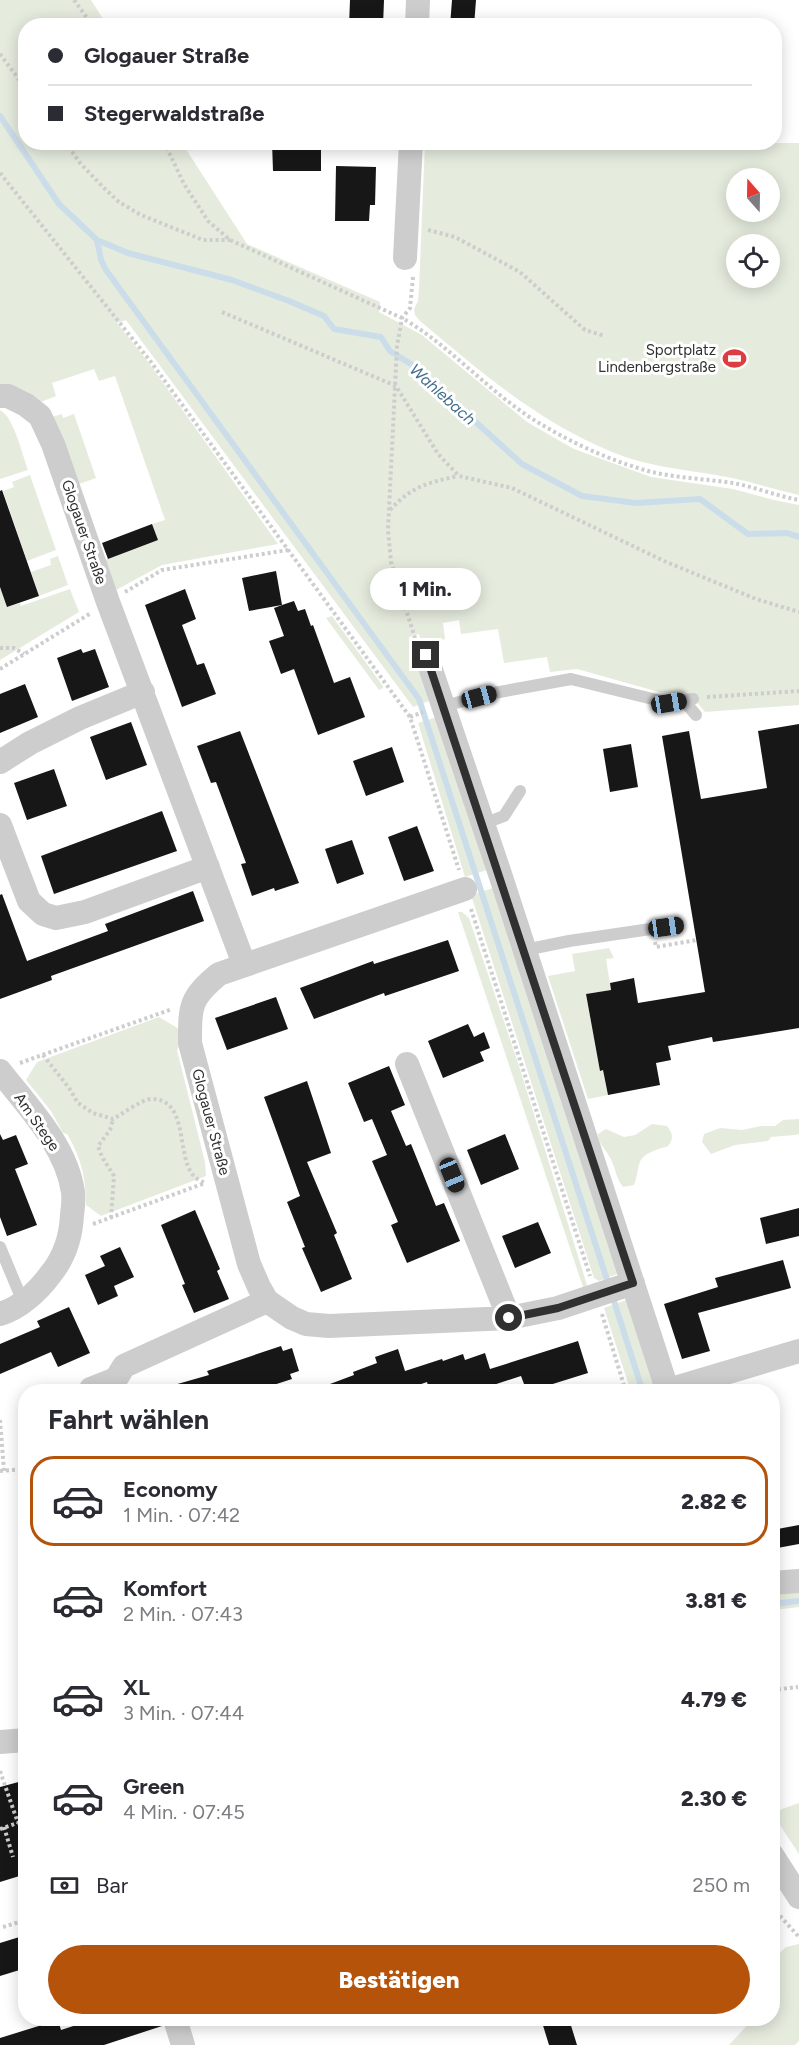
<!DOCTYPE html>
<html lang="de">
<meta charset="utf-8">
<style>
body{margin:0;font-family:Figtree,sans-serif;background:#f7f7f7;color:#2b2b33;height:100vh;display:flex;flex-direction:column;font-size:22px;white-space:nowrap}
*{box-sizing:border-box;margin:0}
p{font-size:20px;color:#7c7c81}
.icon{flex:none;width:33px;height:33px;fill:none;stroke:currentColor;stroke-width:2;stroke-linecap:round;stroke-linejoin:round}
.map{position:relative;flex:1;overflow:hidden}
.sheet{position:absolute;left:18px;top:1384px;width:762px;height:642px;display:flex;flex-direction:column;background:#fff;border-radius:24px;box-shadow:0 3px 15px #0003}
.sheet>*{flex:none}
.top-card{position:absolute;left:18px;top:18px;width:764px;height:132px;border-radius:24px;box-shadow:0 3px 15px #0003;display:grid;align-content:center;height:132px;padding:0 30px;background:#fff}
.needle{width:39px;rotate:340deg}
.fabs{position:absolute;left:726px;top:168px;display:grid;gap:12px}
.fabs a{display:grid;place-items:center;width:54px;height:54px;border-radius:50%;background:#fff;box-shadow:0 3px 15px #0003;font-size:30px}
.end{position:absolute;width:27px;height:27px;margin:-14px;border:8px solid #303030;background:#fff;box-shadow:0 0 0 3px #fff}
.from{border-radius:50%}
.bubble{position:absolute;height:42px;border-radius:21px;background:#fff;box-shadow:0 3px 15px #0003;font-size:20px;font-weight:800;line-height:42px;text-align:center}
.car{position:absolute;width:18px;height:36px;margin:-18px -9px;border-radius:8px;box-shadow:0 0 4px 2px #0007;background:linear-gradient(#222 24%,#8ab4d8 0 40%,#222 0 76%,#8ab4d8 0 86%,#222 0)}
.top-card b{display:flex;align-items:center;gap:21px;height:57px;font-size:22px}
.top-card b+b{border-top:2px solid #e1e1e2}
.top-card i{width:15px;height:15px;background:#2b2b33}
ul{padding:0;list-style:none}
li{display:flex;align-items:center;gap:18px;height:90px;margin:0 12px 9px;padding:0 18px;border:3px solid transparent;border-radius:24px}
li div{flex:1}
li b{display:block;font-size:22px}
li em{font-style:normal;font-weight:800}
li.selected{border-color:#b45309}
li>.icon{width:54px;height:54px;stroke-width:1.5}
h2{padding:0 30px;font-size:27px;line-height:72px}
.pay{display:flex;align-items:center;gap:15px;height:66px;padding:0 30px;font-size:22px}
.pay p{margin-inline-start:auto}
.cta{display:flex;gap:12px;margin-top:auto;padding:12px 30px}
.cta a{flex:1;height:69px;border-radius:36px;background:#b45309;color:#fff;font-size:24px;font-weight:800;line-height:69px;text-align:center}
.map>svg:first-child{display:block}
.green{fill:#e5ecde;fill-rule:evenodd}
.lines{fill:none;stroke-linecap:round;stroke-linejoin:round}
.stream{stroke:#ccddea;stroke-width:6}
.building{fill:#171717}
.path{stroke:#cdcdcd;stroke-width:4;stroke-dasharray:3 3;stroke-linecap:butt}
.lane{stroke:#cdcdcd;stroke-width:12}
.street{stroke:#cdcdcd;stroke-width:24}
.route{stroke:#303030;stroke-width:8}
.labels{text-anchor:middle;stroke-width:6;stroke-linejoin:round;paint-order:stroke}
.poi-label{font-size:15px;fill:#303030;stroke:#fff;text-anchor:end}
.street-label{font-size:15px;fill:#303030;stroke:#fff}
.water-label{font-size:16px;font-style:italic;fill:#426d8d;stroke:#fff}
</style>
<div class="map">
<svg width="799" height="2045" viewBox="0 0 799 2045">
<rect width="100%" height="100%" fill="#fff"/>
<path class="green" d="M0,0h91l16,25 -81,1v116l156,1 65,101 133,58 -1,10 43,23 105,87 47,27 77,28 82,12 41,11 25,5v200l-94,7 -14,-17 -32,-3 -82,-23 -27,3 -3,-15 -43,6 -6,-34 -37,5 -2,-14 -16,3 2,16 -23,6 -3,-11 -10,3 20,64 -16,6 -287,-387 -9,3 32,40 129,181 -116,21 -46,25 -11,-30 52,-20 -5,-16 13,-4 -50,-144 -16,5 -5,-12 -42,14 4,13 -15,6c-12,-10 -26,-16 -41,-16z
M425,143h374v352c-22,-5 -44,-12 -67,-17 -40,-8 -81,-10 -120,-26 -74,-30 -131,-80 -192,-131l-5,-6 -1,-6 4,-8 1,-13zM736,178h34v34h-34zM736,244h34v34h-34z
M0,410c14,7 22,44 28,60l-28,9z
M62,414l1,4 11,-4 22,64 -17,6 -27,-67z
M30,475l26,75 -29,11 -24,-70 11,-4 -2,-5z
M58,556l10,29 -29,11 -8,-24 20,-7 -1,-6z
M0,587l8,20 12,-4 1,3 49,-17 9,23 -79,48z
M332,616l51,70v2l-4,2 -53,-72z
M437,717l50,153 -22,7 -47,-154z
M493,888l124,383v3l-18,7 -5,-3 -123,-383z
M458,912h4l7,6 50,148 68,219 -3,5z
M609,948l5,10 -8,1 5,31 -25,4 14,76h3l5,25 -20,4 -40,-123 27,-5 -3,-17z
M159,1017l20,12 3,13 -5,8 28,112 1,14 -105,40 -15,-11c0,-27 -5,-48 -19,-71l-4,-1 -12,-22 -25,-31 11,-18z
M799,1119v15l-4,1 -24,2 -3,4 -33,4 -24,9 -9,-12 2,-8 16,-6 22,2 19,-4h14l8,-6z
M652,1124l15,2c6,8 7,12 1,20 -10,4 -26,6 -29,19 -2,7 -2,13 -5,20l-11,2c-7,-8 -8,-22 -14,-31 -4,-8 -11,-12 -11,-22l8,-5 18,8 11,-2z
M626,1300l30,92h-25l-27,-84z
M799,1589v18l-26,3v-18z
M799,1803v51l-25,-38 8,-7z
M799,1944v97l-4,4h-66l24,-26h19l1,-22c10,-12 6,-26 2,-40l11,-10z"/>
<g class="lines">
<path class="stream" d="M0,116l59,88 38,36 31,13 104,27 57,21 35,15 10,13 47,8 9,14 24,15 108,98 60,32 54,7 64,-4 48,35 39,-1 12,4
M97,240l4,20 5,10 313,429 190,587
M612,1295l31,97
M772,1604l27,-3"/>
</g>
<path class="building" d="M350,0h34l-1,26h-34z
M452,0h24l-2,26h-24z
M272,142h49v29h-48z
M336,166l40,1 -1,38h-5l-1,16h-34z
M2,490l37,106 -32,11 -7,-20v-96z
M152,524l6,16 -50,19 -6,-16z
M276,571l6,34 12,-4 4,10 7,-2 6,17 2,-1 21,58 16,-6 15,40 -47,18 -24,-66 -13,5 -12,-33 15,-5 -10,-28 8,-3 -33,6 -7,-33z
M185,589l11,30 -14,6 15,40 7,-2 12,31 -34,13 -37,-102z
M81,649l2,4 12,-4 14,38 -37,14 -15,-43z
M25,684l13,33 -38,16v-39z
M131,722l16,43 -41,15 -16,-43z
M799,724v304l-86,14 -1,-5 -44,9 3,14 -15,3 4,22 -52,10 -5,-25 -3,1 -14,-77 25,-4 -1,-7 24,-5 4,25 67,-11 -43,-256 27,-5 12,68 66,-11 -9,-57z
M240,731l59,152 -24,8 -1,-3 -22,8 -11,-32 5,-1 -30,-81 -5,1 -14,-37z
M631,744l7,43 -28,5 -7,-43z
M392,747l12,35 -38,14 -13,-35z
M54,769l13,37 -40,14 -13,-37z
M162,811l15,40 -123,43 -13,-38z
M417,826l17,45 -30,10 -16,-44z
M352,840l12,34 -27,10 -12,-35z
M193,891l11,30 -153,55 1,4 -52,19v-104l2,-1 25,67 81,-30 -3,-7z
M448,940l11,31 -74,25 -1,-3 -70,26 -14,-31 73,-27 1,3z
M276,997l12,32 -61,21 -12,-32z
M468,1024l6,13 10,-5 6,16 -10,4 4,9 -41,17 -15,-37z
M389,1066l16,39 -14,6 15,35 5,-2 25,62 8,-3 16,38 -53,22 -16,-38 7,-3 -26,-61 15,-6 -15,-36 -8,3 -16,-39z
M307,1081l24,72 -24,9 30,71 -3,2 18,44 -31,13 -19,-44 3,-1 -18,-45 13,-6 -36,-99z
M0,1134l3,6 13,-5 12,29 -13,5 22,56 -30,11 -7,-19z
M505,1134l14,35 -38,16 -14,-35z
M799,1208v28l-33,8 -6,-26z
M195,1210l25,59 -3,2 12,28 -35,14 -12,-28 3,-1 -24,-59z
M538,1222l13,31 -36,15 -13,-32z
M120,1247l14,30 -20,9 4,10 -20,9 -13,-30 20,-9 -5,-10z
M783,1260l8,28 -93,25 12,38 -28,8 -18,-55 54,-17 -3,-9z
M69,1307l21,46 -32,14 -7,-15 -51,22v-30l40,-17 -3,-6z
M578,1341l10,32 -61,19 -6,-16 -46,15 -2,-5 -18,6h-25l-3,-10 -29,10h-84v-2l40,-15 -1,-3 24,-9 -2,-6 23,-8 7,22 37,-12 1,2 20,-7 2,6 20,-7 5,16z
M281,1346l2,5 9,-3 7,23 -9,3 2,5 -40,13h-84l-1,-5 42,-12 -2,-4z
M799,1525v19l-27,5v-19z
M26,1780v94l-26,8v-95z
M26,1935v33l-26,8v-33z
M95,2019h66l1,7 -58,19h-104v-7l58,-18 3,10z
M541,2019h28l8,26h-28z"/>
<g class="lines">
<path class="path" d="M74,0l19,26
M0,54l26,35
M65,142l15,21 23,24 16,15 22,13 62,25h27
M164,142l20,42 24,37 22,19 172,78c47,27 83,70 129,100 36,23 79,43 121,54 26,6 54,7 81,11 22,4 44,13 66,17
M0,173l151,189 259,355 49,153
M428,230l27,7 65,35 65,58 20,6
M413,277l-3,31 -8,10 -5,28 -9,184 3,32 24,76
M222,312l174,74 42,68 21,22 53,12 152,73 92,38 43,13
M390,510c22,-24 37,-27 68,-34
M125,592l37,-22 126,-20
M0,648h14l10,6
M0,669l91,-56
M707,697l92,-6
M410,717l13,-5
M471,909l119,367
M655,942l1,5 41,-7
M43,1055l26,33 9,15 15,10 20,6c9,-5 28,-19 38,-20 38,-1 25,56 42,76 3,4 8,6 12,8
M20,1063l152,-54
M111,1218l3,-42 -12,-19 -4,-11 12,-16 3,-11
M93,1224l112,-41
M602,1314l24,78
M0,1420l4,51
M0,1471l26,-2
M772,1690l26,-3
M0,1771l18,52
M4,1827l9,30
M0,1829l26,-9
M772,1907l27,30
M3,1927l23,-7"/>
<path class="lane" d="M683,700l13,15
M444,706l50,-13 77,-14 98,24 24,-4
M483,824l21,-8 16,-25
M525,950l44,-9 109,-16
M0,1247l23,55"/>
<path class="street" d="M417,26l1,-26
M405,258l6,-116
M0,396h8l18,9 14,11 13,28 55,158 136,362
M426,655l75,222 167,515
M0,762l30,-19 50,-25 63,-26
M0,825l29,76 14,13 13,4 29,-6 123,-45
M465,889l-246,85c-29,24 -29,31 -29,69l59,221 10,23 8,14 25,17 14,6 23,2 180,-8 49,-10 75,-25
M407,1064l102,254
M0,1071c28,36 66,74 73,121 1,8 0,16 -1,23 -1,22 -8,43 -22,60 -12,16 -30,33 -50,39
M91,1389l25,-10 8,-13 143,-65
M668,1390l131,-39
M772,1583l27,-2
M0,1742l26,-2
M772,1855l27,42
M175,2019l8,26"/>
</g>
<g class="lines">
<path class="route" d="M426,655l207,628 -75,25 -49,10"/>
</g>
<defs>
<symbol id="stadium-bare" viewBox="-9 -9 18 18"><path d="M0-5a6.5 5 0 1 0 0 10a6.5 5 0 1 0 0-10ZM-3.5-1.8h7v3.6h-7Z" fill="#db3d43" stroke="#fff" stroke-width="2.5" paint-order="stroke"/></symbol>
</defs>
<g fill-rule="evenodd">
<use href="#stadium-bare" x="718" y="342" width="33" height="33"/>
</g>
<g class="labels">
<g class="poi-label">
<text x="716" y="355">Sportplatz<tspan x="716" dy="17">Lindenbergstraße</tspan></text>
</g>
<g class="street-label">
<text transform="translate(84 532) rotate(71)" y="5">Glogauer Straße</text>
<text transform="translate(37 1122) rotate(55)" y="5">Am Stege</text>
<text transform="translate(211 1122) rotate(75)" y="5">Glogauer Straße</text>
</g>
<g class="water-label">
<text transform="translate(443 394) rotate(42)" y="6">Wahlebach</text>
</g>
</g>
</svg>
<div class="fabs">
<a><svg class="needle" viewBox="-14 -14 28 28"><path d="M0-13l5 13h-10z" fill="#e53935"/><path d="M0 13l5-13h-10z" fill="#7c7c81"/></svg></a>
<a><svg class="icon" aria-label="locate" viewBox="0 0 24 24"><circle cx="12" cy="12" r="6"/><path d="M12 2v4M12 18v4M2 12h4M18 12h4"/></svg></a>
</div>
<i class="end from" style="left:509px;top:1318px"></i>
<i class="end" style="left:426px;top:655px"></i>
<div class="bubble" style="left:370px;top:568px;width:111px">1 Min.</div>
<i class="car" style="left:479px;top:697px;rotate:75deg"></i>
<i class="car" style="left:669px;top:703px;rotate:81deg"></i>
<i class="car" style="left:666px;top:927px;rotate:82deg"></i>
<i class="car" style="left:452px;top:1175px;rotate:158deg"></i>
<div class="top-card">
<b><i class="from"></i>Glogauer Straße</b>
<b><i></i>Stegerwaldstraße</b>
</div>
<section class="sheet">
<h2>Fahrt wählen</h2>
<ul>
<li class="selected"><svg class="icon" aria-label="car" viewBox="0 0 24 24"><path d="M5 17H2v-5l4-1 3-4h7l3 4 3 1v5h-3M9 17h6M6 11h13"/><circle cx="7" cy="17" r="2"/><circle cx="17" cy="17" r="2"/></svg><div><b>Economy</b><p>1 Min. · 07:42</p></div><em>2.82 €</em></li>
<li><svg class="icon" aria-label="car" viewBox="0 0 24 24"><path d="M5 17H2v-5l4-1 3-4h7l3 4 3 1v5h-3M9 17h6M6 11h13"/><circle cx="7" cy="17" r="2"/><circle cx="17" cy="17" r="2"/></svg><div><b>Komfort</b><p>2 Min. · 07:43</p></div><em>3.81 €</em></li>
<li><svg class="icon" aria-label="car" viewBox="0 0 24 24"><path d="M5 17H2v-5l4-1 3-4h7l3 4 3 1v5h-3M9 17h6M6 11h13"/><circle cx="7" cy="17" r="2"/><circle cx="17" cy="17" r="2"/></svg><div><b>XL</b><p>3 Min. · 07:44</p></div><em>4.79 €</em></li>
<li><svg class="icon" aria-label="car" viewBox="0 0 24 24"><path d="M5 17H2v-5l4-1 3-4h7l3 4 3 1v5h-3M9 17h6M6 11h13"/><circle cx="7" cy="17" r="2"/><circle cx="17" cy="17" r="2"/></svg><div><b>Green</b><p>4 Min. · 07:45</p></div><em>2.30 €</em></li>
</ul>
<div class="pay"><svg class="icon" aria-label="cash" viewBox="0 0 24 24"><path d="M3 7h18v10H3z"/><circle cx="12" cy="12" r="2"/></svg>Bar<p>250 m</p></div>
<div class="cta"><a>Bestätigen</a></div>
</section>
</div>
